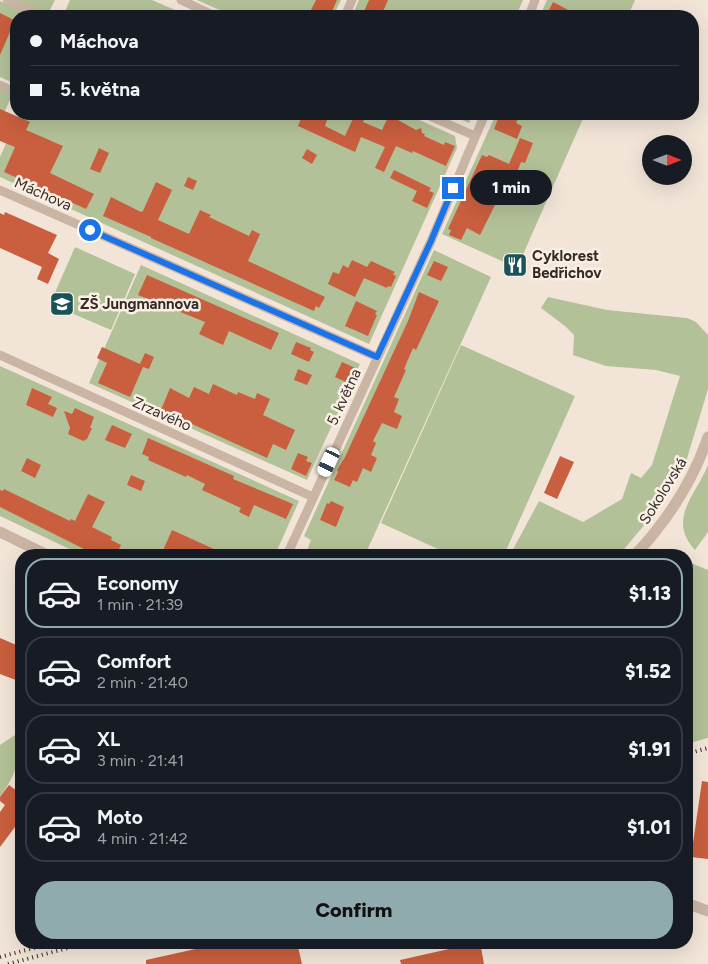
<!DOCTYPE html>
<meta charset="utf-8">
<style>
body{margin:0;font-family:Figtree,sans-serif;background:#242831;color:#f1f3f6;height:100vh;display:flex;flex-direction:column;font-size:19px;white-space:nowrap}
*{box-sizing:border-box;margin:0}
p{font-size:16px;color:#9ea1a6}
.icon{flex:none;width:28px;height:28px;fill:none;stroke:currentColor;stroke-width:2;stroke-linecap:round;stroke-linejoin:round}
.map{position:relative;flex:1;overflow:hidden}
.panel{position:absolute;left:15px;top:549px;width:678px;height:400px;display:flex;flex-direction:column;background:#171b24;border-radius:20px;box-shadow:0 5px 20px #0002}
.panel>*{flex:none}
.top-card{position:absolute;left:10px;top:10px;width:689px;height:110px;border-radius:20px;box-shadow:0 5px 20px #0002;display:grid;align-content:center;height:110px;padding:0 20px;background:#171b24}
.needle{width:32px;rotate:90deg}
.controls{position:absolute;left:642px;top:135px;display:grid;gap:10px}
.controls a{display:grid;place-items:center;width:50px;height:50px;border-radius:50%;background:#171b24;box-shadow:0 5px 20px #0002;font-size:25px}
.end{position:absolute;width:22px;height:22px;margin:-11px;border:6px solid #1a73e8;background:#fff;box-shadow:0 0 0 2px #fff}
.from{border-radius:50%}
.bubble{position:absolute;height:35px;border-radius:18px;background:#171b24;box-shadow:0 5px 20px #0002;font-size:16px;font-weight:800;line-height:35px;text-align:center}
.car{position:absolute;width:15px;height:30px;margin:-15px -8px;border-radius:6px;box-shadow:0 0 4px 1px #0007;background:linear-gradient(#fff 24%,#345 0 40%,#fff 0 76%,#345 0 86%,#fff 0)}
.top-card b{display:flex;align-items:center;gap:18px;height:48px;font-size:19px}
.top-card b+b{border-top:1px solid #363941}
.top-card i{width:12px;height:12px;background:#f1f3f6}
ul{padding:9px 0 0;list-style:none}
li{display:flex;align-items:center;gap:15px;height:70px;margin:0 10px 8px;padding:0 10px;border:2px solid #363941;border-radius:20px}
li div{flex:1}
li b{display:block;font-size:19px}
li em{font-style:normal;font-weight:800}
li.current{border-color:#90abae}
li>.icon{width:45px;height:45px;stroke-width:1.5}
.action{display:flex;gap:10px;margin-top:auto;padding:10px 20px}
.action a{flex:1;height:58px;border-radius:20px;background:#90abae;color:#111;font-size:20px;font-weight:800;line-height:58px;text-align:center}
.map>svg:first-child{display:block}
.green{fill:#b3c198}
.building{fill:#c95f3e}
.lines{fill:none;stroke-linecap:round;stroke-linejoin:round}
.minor{stroke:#cab5a4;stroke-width:9}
.tertiary{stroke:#cab5a4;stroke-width:11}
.rail{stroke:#352a26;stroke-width:4;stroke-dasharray:1 4;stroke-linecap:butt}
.route{stroke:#1a73e8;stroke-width:6}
.labels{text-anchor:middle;stroke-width:5;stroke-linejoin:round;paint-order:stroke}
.street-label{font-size:15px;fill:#352a26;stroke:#f9efe4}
.poi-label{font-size:15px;font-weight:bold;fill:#352a26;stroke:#f9efe4;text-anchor:start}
</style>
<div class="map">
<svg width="708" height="964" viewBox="0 0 708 964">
<rect width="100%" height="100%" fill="#f2e5d8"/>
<path class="green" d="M16,0h39l-7,14z
M70,0h82l37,16h-126z
M197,0h144l-8,16h-100z
M359,0h164l-7,16h-164z
M547,0h88l-7,16h-88z
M0,1l34,15h-18v62l-3,5 -13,-6z
M0,89l12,6 -12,27z
M19,114h387l49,22 2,12 -88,196 -369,-167v-20z
M449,114h24l-4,9z
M496,114h89l-68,154 -75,-34z
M75,247l60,27 -24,56 -61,-26z
M434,250l57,27 -126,278h-55l-4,-2 5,-13 -7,-4z
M141,265l219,99 -53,116 -218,-97z
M548,297l59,13 80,8 9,4 12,13v54l-23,76 -23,39 -43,51h-109l29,-54 44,21 39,-23 9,-26 10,5 11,-13 28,-89 -24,-6 -50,-4 -33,-11 1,-20 -9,-9 -24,-18z
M461,345l114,51 -71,159h-53l-70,-32z
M0,366l299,135 -24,54h-193l-82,-39z
M708,465v67l-13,18c-28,-30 0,-54 13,-85z
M686,561l22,9v168l-22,6z
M21,731c0,27 -5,44 -21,66v-52z"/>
<path class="building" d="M316,0h21l-7,16h-22z
M369,0h19l-7,16h-19z
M553,2l27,14h-34z
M0,13l16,8v13l-6,-2 -10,23z
M0,109l30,13 -4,8 37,16 -13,27 44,21 -8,15 -82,-37 11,-25 -15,-6z
M303,114h26l-4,12 20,10 10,-22h12l-4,8 19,8 7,-15 27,15 5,-2 1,5 3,1 -1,2 20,9 1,-3 10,4 -9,20 -33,-15 -1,2 -16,-7 -12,26 -9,-4 10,-21 -24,-10 -6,15 -57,-26z
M500,114h20l-4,9 6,3 -5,13 -23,-10z
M520,138l13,5 -8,20 -4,-1 -5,13 -3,-1 -8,23 -5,-2 -20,40 -13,-7 -6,12 -12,-5 2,-5 -3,-1 34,-74 5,2 2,-2 20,9z
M99,148l10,5 -9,20 -10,-4z
M307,149l10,6 -5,9 -10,-6z
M394,170l37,18 -2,3 5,2 -7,15 -15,-7 5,-10 -27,-13z
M188,177l9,4 -4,9 -9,-4z
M156,182l16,8 -14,30 31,14 11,-24 11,5 -2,2 40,19 3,-6 8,4 -12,27 77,36 -6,11 -3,-2 -2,5 -163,-73v-1l-48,-21 8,-19 30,15 2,-1z
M5,212l52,23 -9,18 11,6 -11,25 -11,-5 5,-12 -42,-19v-35l4,2z
M352,260l15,7 4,-6 24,11 -2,2 3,2 -5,11 -3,-1 -1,2 -23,-10 -9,19 -27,-13 5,-12 6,2 4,-9 5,3z
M434,261l14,6 -7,14 -14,-6z
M147,275l132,58 -8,17 -42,-19 -6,14 -24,-11 6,-12 -67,-27z
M419,292l20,9 -23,49 -3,-2 -9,21 2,1 -12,27 5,2 -5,13 8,4 -5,13 -15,-6 -9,18 3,2 -5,12 6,3 -6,14 -8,-4 -6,14 -4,-2 -3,7 -16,-7 4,-8 -1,-2 8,-13 63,-136z
M356,301l21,10 -2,3 2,1 -9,21 -23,-10z
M296,342l15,6 -1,2 4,2 -5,10 -18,-8z
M102,347l38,17 5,-11 9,4 -5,12 -6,-2 -13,30 -32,-14 9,-20 -10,-5z
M342,362l13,6 -7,15 -13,-6z
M298,369l14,6 -5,10 -13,-5z
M213,384l24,11 1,-3 17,7 2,-6 13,6 -7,16 32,15 -9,20 -13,-6 -6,14 -106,-48 9,-22 19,10 5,-11 15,7z
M32,388l20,9 -4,7 9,4 -4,9 -27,-12z
M75,408l19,9 -4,11h2l-5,11 -4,2 -15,-7 2,-6 -6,-17 8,3z
M112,425l20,9 -7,14 -20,-8z
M148,438l86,38 -1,3 60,25 -7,15 -32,-14 -5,12 -10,-5 2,-4 -39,-18 3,-6 -18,-9 -1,2 -38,-17 1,-3 -7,-3z
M298,453l10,4 -2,4 6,2 -6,13 -15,-7z
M560,456l14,6 -17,37 -13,-6z
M27,458l14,7 -6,13 -14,-7z
M131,475l14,6 -4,10 -14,-6z
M4,489l66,32 1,-2 4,2 13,-27 17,8 -13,25 20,10 -1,3 10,5 -5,10h-20l-96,-48v-17l3,1z
M331,501l13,6 -8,20 -16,-7 7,-17 2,1z
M172,530l55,25h-66z
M0,638l21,9v35l-21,-8z
M702,781l6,1v77l-17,-2z
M9,785l12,9v25l-21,28v-35l5,-7 -5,-4v-4z
M227,942h70l5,22h-156v-4z
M480,942l4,22h-83l-1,-4z"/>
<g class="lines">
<path class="minor" d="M7,0l36,16
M181,0l34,16
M345,16l7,-16
M529,16l6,-16
M0,85l16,8
M425,114l50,22
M0,190l377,167
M0,355l313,142
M287,555l144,-314 54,-127"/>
<path class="tertiary" d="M0,532l47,23
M635,555c31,-33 58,-74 73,-118
M686,903l22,8"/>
<path class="rail" d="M686,754l22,-6
M0,957l56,-15
M8,964l82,-22"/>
</g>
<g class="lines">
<path class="route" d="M90,230l287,127 54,-116 22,-53"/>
</g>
<defs>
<symbol id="restaurant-square" viewBox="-11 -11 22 22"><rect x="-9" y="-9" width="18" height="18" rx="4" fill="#1a5357" stroke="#f9efe4"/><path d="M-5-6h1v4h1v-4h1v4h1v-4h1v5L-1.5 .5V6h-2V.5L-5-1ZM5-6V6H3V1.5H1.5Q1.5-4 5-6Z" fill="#fff"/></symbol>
<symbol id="school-square" viewBox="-11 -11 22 22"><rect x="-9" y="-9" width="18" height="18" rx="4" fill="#1a5357" stroke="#f9efe4"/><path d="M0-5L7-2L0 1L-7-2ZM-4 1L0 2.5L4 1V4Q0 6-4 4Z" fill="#fff"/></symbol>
</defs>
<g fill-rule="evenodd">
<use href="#restaurant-square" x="501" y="251" width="28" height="28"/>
<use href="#school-square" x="48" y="290" width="28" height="28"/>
</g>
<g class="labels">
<g class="street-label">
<text transform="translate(43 194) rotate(24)" y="5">Máchova</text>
<text transform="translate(344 397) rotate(-65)" y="5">5. května</text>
<text transform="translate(162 414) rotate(24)" y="5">Zrzavého</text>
<text transform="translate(663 491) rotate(-58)" y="5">Sokolovská</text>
</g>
<g class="poi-label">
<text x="532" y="261">Cyklorest<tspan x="532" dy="17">Bedřichov</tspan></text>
<text x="80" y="309">ZŠ Jungmannova</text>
</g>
</g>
</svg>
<div class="controls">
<a><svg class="needle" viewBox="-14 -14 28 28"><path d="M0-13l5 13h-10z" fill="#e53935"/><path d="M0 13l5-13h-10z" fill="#9ea1a6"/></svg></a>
</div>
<i class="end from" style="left:90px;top:230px"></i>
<i class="end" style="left:453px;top:188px"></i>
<div class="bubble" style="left:470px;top:170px;width:82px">1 min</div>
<i class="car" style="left:329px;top:462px;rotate:205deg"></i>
<div class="top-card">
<b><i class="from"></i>Máchova</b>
<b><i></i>5. května</b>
</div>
<section class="panel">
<ul>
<li class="current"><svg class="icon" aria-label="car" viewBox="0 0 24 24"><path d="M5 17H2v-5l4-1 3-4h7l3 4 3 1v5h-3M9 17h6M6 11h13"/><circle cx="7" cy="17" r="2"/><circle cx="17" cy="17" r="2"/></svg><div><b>Economy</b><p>1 min · 21:39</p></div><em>$1.13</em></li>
<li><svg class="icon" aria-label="car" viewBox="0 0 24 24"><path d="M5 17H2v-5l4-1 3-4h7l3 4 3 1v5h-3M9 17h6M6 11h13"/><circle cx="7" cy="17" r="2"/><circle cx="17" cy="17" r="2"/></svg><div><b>Comfort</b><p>2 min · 21:40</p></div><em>$1.52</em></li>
<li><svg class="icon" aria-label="car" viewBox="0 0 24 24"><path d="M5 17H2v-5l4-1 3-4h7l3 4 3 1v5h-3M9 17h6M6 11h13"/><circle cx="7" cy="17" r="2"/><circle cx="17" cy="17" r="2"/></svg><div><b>XL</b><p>3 min · 21:41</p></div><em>$1.91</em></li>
<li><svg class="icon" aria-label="car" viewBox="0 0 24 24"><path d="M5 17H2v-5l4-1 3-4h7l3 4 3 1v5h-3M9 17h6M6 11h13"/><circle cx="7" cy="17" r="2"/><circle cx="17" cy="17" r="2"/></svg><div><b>Moto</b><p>4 min · 21:42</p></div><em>$1.01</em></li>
</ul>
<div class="action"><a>Confirm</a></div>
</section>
</div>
